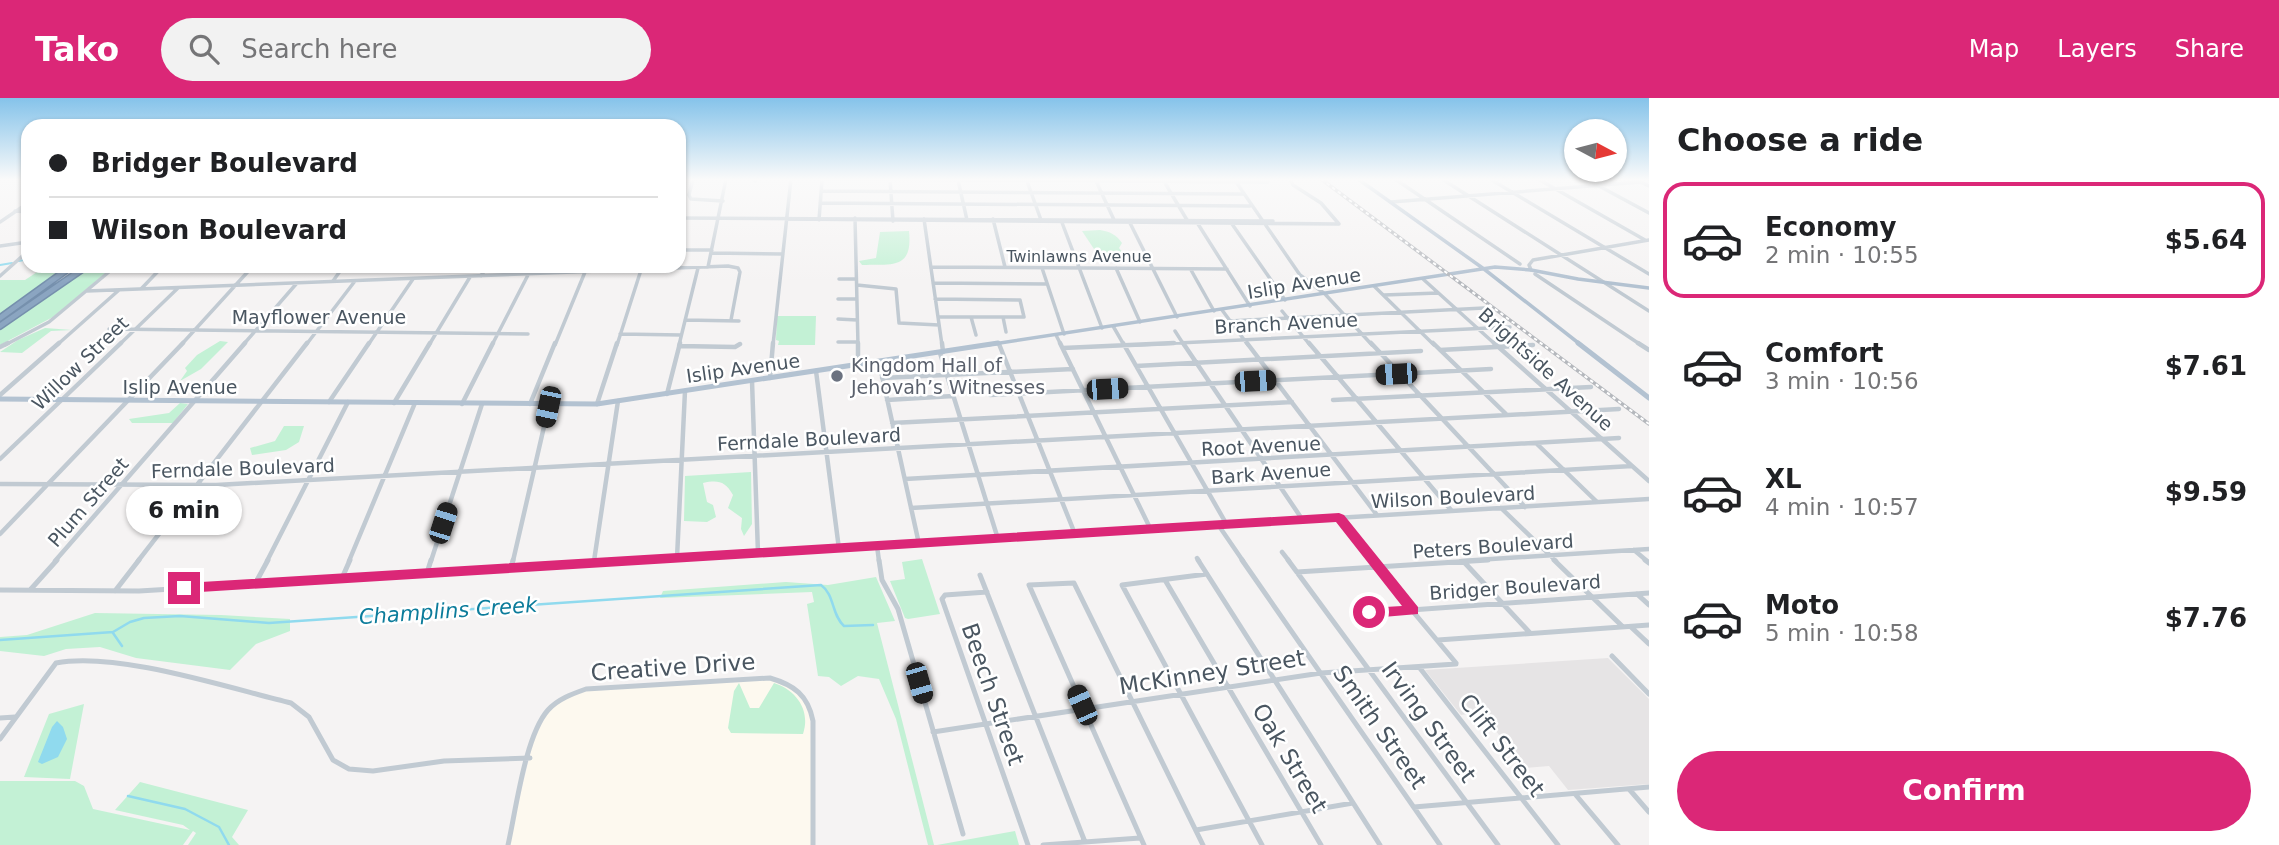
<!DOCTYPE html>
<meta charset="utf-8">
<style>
body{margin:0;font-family:"DejaVu Sans",sans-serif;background:#f2f2f2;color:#202124;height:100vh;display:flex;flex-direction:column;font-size:26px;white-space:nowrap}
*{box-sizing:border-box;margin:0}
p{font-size:23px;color:#757577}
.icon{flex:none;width:38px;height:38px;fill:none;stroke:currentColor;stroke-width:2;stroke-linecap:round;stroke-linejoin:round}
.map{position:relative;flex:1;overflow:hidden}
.sheet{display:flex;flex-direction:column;background:#fff;width:630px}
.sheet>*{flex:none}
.hud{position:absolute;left:21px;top:21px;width:665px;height:154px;border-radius:21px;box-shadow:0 2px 5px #0004;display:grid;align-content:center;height:154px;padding:0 28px;background:#fff}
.needle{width:46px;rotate:97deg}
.tools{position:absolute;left:1564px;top:21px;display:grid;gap:14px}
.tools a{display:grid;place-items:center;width:63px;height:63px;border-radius:50%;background:#fff;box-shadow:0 2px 5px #0004;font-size:35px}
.end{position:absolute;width:32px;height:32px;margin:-16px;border:9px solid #db2777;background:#fff;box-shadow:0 0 0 4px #fff}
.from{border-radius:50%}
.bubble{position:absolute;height:49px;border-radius:24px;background:#fff;box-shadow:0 2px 5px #0004;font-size:23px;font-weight:700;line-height:49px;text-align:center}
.car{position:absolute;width:21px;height:42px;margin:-21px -10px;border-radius:9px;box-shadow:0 0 5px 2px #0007;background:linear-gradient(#222 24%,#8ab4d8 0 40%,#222 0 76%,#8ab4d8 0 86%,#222 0)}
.hud b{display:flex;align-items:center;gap:24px;height:66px;font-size:26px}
.hud b+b{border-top:2px solid #e0e0e0}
.hud i{width:18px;height:18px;background:#202124}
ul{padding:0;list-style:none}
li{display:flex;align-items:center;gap:21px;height:116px;margin:0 14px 10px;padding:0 14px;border:4px solid transparent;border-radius:21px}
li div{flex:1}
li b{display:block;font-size:26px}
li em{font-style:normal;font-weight:700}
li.on{border-color:#db2777}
li>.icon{width:63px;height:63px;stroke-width:1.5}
h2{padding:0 28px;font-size:32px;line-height:84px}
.cta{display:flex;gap:14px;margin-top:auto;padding:14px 28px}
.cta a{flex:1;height:80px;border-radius:42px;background:#db2777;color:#fff;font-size:28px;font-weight:700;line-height:80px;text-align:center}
header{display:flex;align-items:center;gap:42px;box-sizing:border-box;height:98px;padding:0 35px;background:#db2777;color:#fff}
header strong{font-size:33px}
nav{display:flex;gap:38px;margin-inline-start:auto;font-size:24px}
.search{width:490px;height:63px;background:#f2f2f2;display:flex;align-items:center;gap:18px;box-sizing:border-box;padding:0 24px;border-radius:38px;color:#757577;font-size:26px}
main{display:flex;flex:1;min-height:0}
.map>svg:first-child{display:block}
.commercial{fill:#fdf9ef}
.education{fill:#e6e4e5}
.green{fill:#c3f1d5}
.water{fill:#90daee}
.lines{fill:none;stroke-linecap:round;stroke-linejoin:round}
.stream-far1{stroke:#90daee;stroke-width:2}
.stream{stroke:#90daee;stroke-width:2.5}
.highway-casing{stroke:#7690ad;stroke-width:8}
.minor-far2{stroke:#c1cad2;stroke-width:3.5}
.minor-far1{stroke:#c1cad2;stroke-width:4.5}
.minor{stroke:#c1cad2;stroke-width:5}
.major-far1{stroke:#b3c2d1;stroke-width:3.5}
.major{stroke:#b3c2d1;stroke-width:5}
.highway{stroke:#8ba5c1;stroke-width:5}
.rail-casing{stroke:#b5b8bd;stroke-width:3.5}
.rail{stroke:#fff;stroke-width:2;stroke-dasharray:3.5;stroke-linecap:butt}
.route{fill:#db2777}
.worship-dot{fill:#6b7280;stroke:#fff;stroke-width:2.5}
.labels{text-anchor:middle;stroke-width:5;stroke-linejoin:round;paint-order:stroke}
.far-street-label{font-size:16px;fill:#4a5661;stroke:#fff}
.street-label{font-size:19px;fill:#4a5661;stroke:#fff}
.worship-label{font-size:19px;fill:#5b616d;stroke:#fff;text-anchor:start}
.water-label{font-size:21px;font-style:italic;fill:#0c7c9b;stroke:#fff}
.near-street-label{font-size:23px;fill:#4a5661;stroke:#fff}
</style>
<header>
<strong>Tako</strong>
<div class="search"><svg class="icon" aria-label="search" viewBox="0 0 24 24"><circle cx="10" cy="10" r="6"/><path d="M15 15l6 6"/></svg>Search here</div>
<nav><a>Map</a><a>Layers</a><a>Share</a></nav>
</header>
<main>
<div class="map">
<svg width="1649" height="747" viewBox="0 0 1649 747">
<rect width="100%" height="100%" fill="#f5f3f3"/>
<path class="commercial" d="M758,579l32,7 20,23 3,138h-305l27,-110 17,-29 34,-17z"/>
<path class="education" d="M1608,560l41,41v85l-81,6 -19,-24 -24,2 -44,-56 -20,3 -36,-45z"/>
<path class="green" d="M1100,132c10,2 16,4 22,13l-3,5 8,10h-27l-18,-27z
M909,133c4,39 -17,33 -47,34l-3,-4 17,-3 4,-26z
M46,168h23l-69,49v-35h25z
M90,168h24l-61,51 -53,28v-15z
M777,218h39l-1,29h-37l1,-4 -3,-1z
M45,230l27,2 -21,1 -29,22 -22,-1 18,-12z
M220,243l8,1 -27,27 -21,12 7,-10 -2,-3 12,-13z
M180,305l8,1 -15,19h-41l-3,-4 40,-6z
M284,328h20l-5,16 -13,8 -34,5 -2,-7 25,-7z
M751,374l1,52 -8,12 -3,-7 1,-11 -14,-10 5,-13c-8,-14 -15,-15 -30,-12l4,19 6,3 3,12 -9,5 -23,-1 1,-45z
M922,461l18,55 -32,5 -3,-1 -15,-37 15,-2 -3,-17z
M876,479l19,44 -18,2 57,222h-6l-32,-126 -17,-40 -21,-3 -17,10 -12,-9 -11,-1 -11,-72 7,-2 -2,-10 -152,6 3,-7 123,-9 42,3z
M95,515l126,2 69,4v12l-34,13 -26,26 -94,-12 -36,-11 -34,2 -22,7 -44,-5v-14l27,-2z
M739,585l11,25h9l15,-25c22,7 37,27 29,51l-72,-1 -3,-5 6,-37z
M84,606l-14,75 -46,-2 25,-63z
M0,683h75l9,5 9,23 97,21 -7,-5 -68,-15 25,-28 108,28 -16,27 7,8h-51l8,-12 -3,-2 -10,14h-183z
M1015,733l4,14h-82z"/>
<path class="water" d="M57,623l6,6 4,12 -9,18 -16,7 -4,-2 14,-35z"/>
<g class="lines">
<path class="stream-far1" d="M19,163l9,-2
M0,167l12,-2"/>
<path class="stream" d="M113,535l9,13
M0,542l113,-8 17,-10 14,-4 36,-2 89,7 552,-38c14,10 10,29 23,41l29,-1
M128,698l57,13 34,18 10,18"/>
<defs>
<path id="highway" d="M0,220l72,-52
M0,228l87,-60"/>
</defs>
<use href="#highway" class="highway-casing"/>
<path class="minor-far2" d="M693,81l-4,16 2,4 32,2
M822,81l446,3 -2,-3
M1234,81l66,96 25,19 47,51
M1395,81l125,85
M1442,81l207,132
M1490,81l159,95
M1538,81l107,61
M1586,81l63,34
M1634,81l15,7
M890,82l3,41
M958,82l9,40
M755,83l2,-2
M1027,83l14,39
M1096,83l19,41
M1165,85l22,37
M821,93l421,3
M1391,104l249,-20
M820,105l430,3
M15,113l13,1
M679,120l594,3
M855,120l3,127
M787,121l552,5 -18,-21 -28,-18 -3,-6
M924,121l18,126
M993,121l12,48
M819,122l3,-40
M1061,122l41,108
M1129,123l48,96
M0,124l28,-19
M1198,126l52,82
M1232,126l53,76
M679,130l3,-10
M0,148l21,-3
M679,152h33
M712,155l71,1
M138,169l24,-1
M342,169l69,1
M708,169l18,-88
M931,169l296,2
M205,170l2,-2
M1042,170l22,66
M1116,170l24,54
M1191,172l23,41
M1531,172l-2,-5 4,-5 116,-20
M1535,176l106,71
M0,178l28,-25
M481,178l6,-10
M839,181h17
M1423,181l73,66
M333,183l10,-14
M933,185l114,1
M857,187l39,4 3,34 40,2
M1374,188l60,59
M142,190l21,-22
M87,193l641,-25 10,2 2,4 -9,48
M1384,197l54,-2
M838,201h19
M935,201l85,1 4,17h-86
M1222,212l26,35
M1282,213l28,34
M971,219l5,18
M1003,219l3,15
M838,221l19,1
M685,222l54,1
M1230,223l254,-13
M1113,228l11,19
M109,231l419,5
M1175,233l9,14
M620,236l61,1
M1056,237l5,10
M838,244h20
M5,247l44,-23 67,-56
M57,247l62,-55
M119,247l59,-57
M181,247l72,-79
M243,247l54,-62
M306,247l49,-64
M368,247l45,-66
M429,247l41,-68
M492,247l36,-70
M555,247l30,-73
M617,247l24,-75
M679,247l19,-77
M773,247l18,-166
M1136,247l374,-18"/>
<path class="minor-far1" d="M858,245v22
M942,245l1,9
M1060,245l91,187
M1123,245l104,182
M1183,245l119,176
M1247,245l130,172
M1309,245l142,167
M1371,245l154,164
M1433,245l73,71
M1494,245l155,138
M1638,245l11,7
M999,246l76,190
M679,248l56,1 5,-3
M0,249l8,-4
M1063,250l111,-5
M1440,252l93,-5
M940,255l58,186
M879,264l40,182
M1136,268l285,-15
M816,273l23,178
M770,280l3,-35
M882,280l191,-9
M752,283l6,172
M667,296l13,-51
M0,297l59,-52
M990,297l501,-26
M887,302l66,-4
M1333,302l258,-13
M329,304l40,-59
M394,305l36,-60
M462,306l31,-61
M530,306l25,-61
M597,306l20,-61
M892,325l400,-21
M1537,346l59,57
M0,361l121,-116
M905,381l714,-41
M0,386l216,1 1403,-76
M911,410l721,-42
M1501,410l55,53
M1339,420l32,43
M1219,428l24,35
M0,436l183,-191
M877,448l2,15
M1634,452l13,11
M1282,454l7,9
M677,460l8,-167
M1197,460l2,3
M55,463l190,-218
M138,463l169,-218
M267,463l81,-159
M349,463l66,-158
M431,463l51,-157
M513,463l36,-156
M594,463l24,-160
M627,463l1022,-62
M1461,463l188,-12"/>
<path class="minor" d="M879,462l3,20 16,29 65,225
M1198,462l182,285
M1242,462l198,285
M1288,462l210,285
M1370,462l86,103
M1554,462l68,66
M1645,462l4,3
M1464,464l66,71
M594,465l1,-3
M511,470l2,-8
M1297,474l191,-12
M427,475l4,-13
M1207,476l-85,11 140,260
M980,477l105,267
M342,480l8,-18
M1165,482l156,265
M255,486l13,-24
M31,491l26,-29
M0,492l139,1 517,-31
M115,493l24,-31
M987,494l-42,3 -3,4 86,246
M1637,496l12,11
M1370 515a6 6 0 1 1 12 0a6 6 0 1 1-12 0Z
M1383,514l266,-19
M1631,529l18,17
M1438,542l211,-15
M1612,558l37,38
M1419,569l139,178
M0,620l15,-1
M933,634l388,-59 135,-9
M0,641l56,-76c60,-12 173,25 235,40l18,14 24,43 16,9 24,2 71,-10 86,-3
M1629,691l20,23
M1575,696l43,51
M1414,709l235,-20
M1196,732l157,-27
M508,747c8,-35 17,-109 40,-135 10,-11 24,-16 38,-21l184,-11c24,7 38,17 43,43v124
M1043,747l97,-7
M1144,747l-115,-260 45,-2 129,262"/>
<path class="major-far1" d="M1358,81l126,90 97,76
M1578,181l71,9
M987,247l508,-78 36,3 47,9"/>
<path class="major" d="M1578,245l71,55
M0,301l597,5 401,-61"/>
<use href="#highway" class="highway"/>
<defs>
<path id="rail" d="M1321,81l328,245"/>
</defs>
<use href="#rail" class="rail-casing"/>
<use href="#rail" class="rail"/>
</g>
<linearGradient id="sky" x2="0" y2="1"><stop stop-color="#85c3ea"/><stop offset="0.44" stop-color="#fafafa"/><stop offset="1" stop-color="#fafafa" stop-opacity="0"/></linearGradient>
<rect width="1649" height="185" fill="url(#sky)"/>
<path class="route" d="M1339,415l5,2 74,92v7l-35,3 -8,-3 -6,3 -5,-1v-8l8,-6 13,5 17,-1 -66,-84 -1152,71 -7,-5 7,-5z"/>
<circle class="worship-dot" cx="837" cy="278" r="7"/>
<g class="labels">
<g class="far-street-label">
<text x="1079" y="164">Twinlawns Avenue</text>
</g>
<g class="street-label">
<text transform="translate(1304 185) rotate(-9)" y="7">Islip Avenue</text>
<text x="319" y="226">Mayflower Avenue</text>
<text transform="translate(1286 225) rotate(-3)" y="7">Branch Avenue</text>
<text transform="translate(80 265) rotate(-44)" y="7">Willow Street</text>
<text transform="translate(743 270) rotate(-8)" y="7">Islip Avenue</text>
<text transform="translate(1546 271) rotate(42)" y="7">Brightside Avenue</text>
<text x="180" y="296">Islip Avenue</text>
<text transform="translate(809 341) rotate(-3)" y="7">Ferndale Boulevard</text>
<text transform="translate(1261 348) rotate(-3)" y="7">Root Avenue</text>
<text transform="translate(243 370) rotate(-2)" y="7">Ferndale Boulevard</text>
<text transform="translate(1271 375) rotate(-4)" y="7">Bark Avenue</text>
<text transform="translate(1453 399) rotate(-3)" y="7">Wilson Boulevard</text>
<text transform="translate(88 404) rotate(-49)" y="7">Plum Street</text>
<text transform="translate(1493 448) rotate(-4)" y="7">Peters Boulevard</text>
<text transform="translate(1515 489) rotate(-4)" y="7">Bridger Boulevard</text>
</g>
<g class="worship-label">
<text x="851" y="274">Kingdom Hall of<tspan x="851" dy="22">Jehovah’s Witnesses</tspan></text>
</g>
<g class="water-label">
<text transform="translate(448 513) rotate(-4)" y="7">Champlins Creek</text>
</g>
<g class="near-street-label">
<text transform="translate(673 569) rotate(-4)" y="8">Creative Drive</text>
<text transform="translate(1212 574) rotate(-9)" y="8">McKinney Street</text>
<text transform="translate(993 596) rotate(71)" y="8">Beech Street</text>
<text transform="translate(1429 624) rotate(54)" y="8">Irving Street</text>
<text transform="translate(1380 629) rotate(55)" y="8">Smith Street</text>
<text transform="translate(1502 647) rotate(52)" y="8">Clift Street</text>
<text transform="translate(1290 660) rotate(59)" y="8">Oak Street</text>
</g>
</g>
</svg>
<div class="tools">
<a><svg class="needle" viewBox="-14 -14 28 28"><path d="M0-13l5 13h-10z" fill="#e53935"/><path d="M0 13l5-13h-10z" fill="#757577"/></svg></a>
</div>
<i class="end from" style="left:1369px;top:514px"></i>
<i class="end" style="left:184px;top:490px"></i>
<div class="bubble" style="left:126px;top:388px;width:116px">6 min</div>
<i class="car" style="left:1396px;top:276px;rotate:267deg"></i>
<i class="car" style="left:1255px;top:283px;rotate:87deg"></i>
<i class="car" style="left:1107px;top:291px;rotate:87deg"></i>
<i class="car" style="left:548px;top:309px;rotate:192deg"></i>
<i class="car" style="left:443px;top:425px;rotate:18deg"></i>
<i class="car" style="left:919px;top:585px;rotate:164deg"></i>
<i class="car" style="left:1082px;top:607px;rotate:336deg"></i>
<div class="hud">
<b><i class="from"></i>Bridger Boulevard</b>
<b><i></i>Wilson Boulevard</b>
</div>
</div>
<section class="sheet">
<h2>Choose a ride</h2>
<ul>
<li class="on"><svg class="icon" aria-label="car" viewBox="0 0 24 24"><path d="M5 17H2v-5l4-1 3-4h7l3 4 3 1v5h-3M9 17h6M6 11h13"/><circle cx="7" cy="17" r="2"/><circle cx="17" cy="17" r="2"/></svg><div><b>Economy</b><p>2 min · 10:55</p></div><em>$5.64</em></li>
<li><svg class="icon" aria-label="car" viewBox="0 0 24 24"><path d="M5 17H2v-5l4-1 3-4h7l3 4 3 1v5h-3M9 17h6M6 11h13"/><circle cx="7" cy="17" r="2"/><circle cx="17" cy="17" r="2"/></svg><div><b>Comfort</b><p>3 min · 10:56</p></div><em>$7.61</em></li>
<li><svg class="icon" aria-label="car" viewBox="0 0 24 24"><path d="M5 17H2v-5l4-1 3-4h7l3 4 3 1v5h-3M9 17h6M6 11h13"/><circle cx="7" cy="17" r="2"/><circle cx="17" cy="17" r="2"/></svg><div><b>XL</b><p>4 min · 10:57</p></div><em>$9.59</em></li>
<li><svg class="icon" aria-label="car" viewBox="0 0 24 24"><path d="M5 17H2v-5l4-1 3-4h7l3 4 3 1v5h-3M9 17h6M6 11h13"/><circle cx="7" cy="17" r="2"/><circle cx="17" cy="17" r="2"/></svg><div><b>Moto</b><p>5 min · 10:58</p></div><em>$7.76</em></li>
</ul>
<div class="cta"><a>Confirm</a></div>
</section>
</main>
